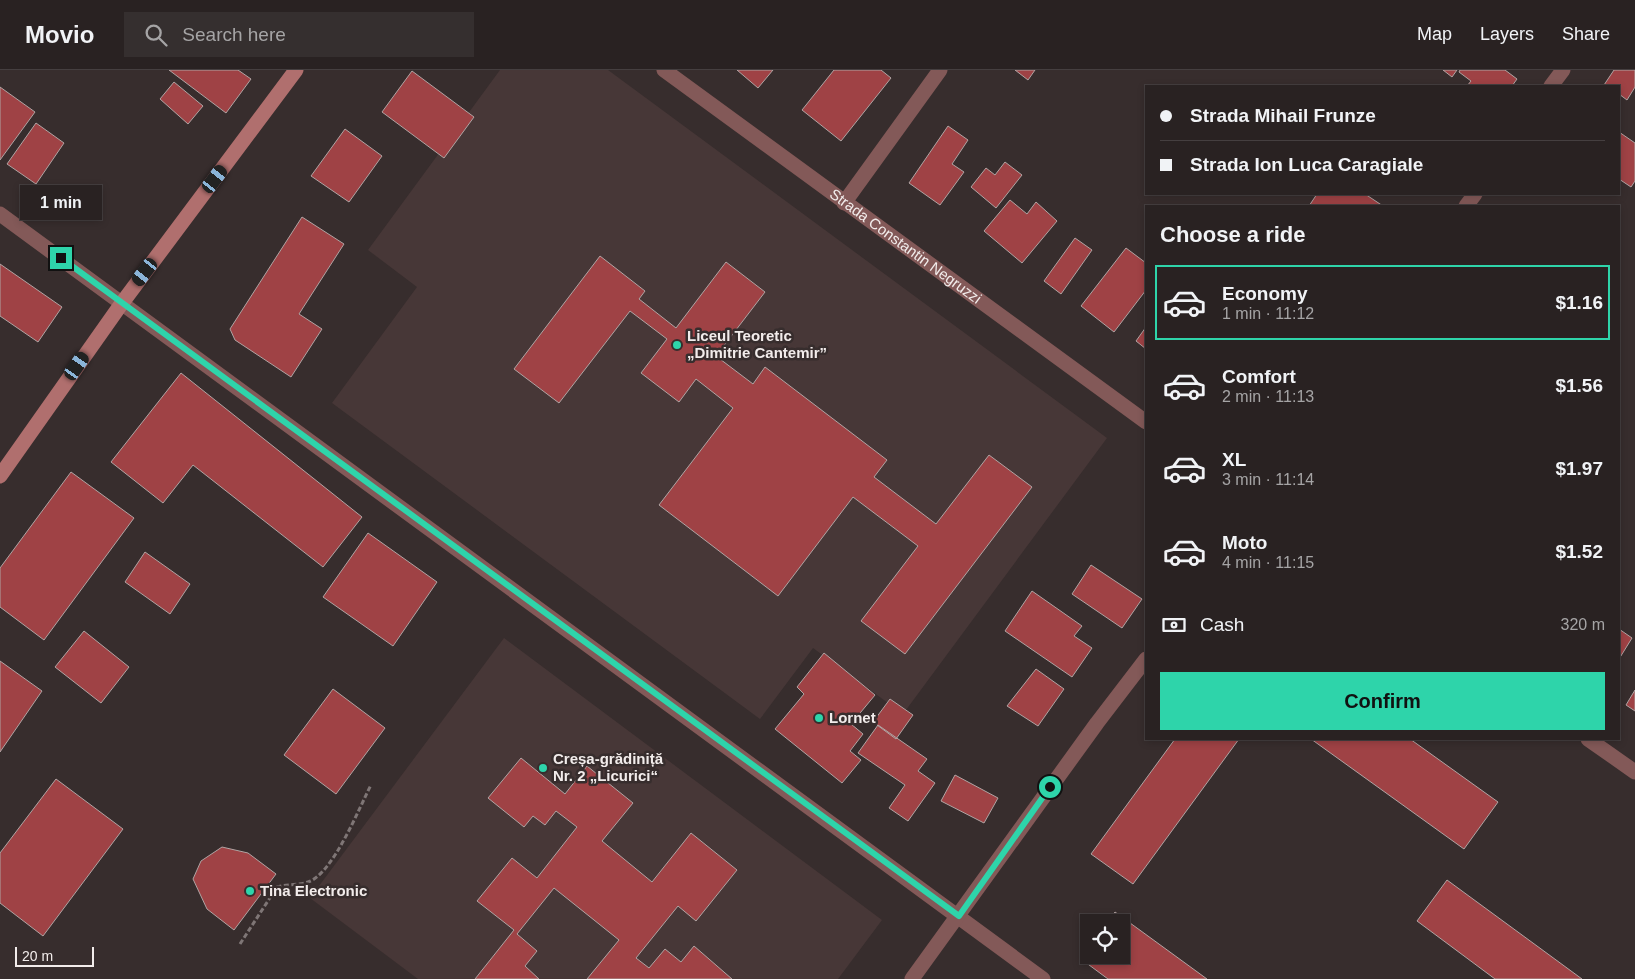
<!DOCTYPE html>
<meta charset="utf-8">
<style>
body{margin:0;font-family:Arial,sans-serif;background:#352f2f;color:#f1f3f6;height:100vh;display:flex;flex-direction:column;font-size:19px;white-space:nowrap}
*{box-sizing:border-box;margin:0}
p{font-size:16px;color:#a5a4a5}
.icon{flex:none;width:28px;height:28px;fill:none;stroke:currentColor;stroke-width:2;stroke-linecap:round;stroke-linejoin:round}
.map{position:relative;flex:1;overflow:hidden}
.sheet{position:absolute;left:1145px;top:135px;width:475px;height:535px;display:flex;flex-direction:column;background:#292222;border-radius:0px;box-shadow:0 2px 8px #0003,0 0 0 1px #453f40}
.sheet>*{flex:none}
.hud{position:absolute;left:1145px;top:15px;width:475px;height:110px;border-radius:0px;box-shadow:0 2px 8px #0003,0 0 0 1px #453f40;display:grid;align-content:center;height:110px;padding:0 15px;background:#292222}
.fabs{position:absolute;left:1080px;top:844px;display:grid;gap:10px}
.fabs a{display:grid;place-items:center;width:50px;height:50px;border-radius:0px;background:#292222;box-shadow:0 2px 8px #0003,0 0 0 1px #453f40;font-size:25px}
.scale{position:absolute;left:15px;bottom:12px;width:79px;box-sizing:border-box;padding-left:5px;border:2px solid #f2eceb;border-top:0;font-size:14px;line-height:18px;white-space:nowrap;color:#f2eceb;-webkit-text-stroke:4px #372d2d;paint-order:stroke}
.end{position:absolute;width:22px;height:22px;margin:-11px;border:6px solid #2ed4aa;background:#111;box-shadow:0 0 0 2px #111}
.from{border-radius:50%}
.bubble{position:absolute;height:35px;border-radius:0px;background:#292222;box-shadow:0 2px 8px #0003,0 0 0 1px #453f40;font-size:16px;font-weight:700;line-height:35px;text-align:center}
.car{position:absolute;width:15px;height:30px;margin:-15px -8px;border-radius:6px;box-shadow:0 0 4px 1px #0007;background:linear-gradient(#222 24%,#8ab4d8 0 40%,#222 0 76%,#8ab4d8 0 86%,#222 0)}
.hud b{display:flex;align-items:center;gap:18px;height:48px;font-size:19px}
.hud b+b{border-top:1px solid #453f40}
.hud i{width:12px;height:12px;background:#f1f3f6}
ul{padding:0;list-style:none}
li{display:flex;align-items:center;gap:15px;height:75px;margin:0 10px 8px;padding:0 5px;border:2px solid transparent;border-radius:0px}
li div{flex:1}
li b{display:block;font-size:19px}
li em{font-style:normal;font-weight:700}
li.active{border-color:#2ed4aa}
li>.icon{width:45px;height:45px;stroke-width:1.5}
h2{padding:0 15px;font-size:22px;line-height:60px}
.pay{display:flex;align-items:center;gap:12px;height:55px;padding:0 15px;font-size:19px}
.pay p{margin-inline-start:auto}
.action{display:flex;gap:10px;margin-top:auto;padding:10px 15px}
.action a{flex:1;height:58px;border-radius:0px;background:#2ed4aa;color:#111;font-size:20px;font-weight:700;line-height:58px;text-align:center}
header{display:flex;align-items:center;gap:30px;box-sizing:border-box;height:70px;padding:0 25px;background:#292222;border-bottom:1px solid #453f40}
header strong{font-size:24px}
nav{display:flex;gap:28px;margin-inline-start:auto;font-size:18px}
.search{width:350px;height:45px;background:#352f2f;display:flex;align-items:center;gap:12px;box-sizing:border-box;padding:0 18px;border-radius:0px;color:#a5a4a5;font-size:19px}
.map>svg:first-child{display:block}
.built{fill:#473737}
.building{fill:#9f4245;stroke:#b0a4a3}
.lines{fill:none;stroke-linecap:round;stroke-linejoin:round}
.path{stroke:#7f7676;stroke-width:3;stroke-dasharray:5 2.5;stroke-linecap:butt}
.street{stroke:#835958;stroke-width:15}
.secondary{stroke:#b06f6e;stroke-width:15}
.route{stroke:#2ed4aa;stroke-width:6}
.poi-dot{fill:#2ed4aa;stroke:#372d2d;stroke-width:2}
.labels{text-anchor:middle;stroke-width:5;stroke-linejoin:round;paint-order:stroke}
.street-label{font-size:15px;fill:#f2eceb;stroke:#372d2d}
.poi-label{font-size:15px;font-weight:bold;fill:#f2eceb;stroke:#372d2d;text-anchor:start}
</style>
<header>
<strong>Movio</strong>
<div class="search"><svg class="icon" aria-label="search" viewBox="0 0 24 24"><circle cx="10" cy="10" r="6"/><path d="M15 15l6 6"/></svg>Search here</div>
<nav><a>Map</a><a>Layers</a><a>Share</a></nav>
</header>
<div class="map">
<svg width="1635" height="909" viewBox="0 0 1635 909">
<rect width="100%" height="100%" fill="#372d2d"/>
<path class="built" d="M500,0h108l499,368 -204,276 -90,-66 -53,71 -428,-316 85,-116 -49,-37z
M504,568l378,282 -44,59h-420l-108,-81z"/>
<path class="building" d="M169,0h69l13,9 -25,34z
M737,0h36l-15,18z
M834,0h47l10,8 -50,63 -39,-31z
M1015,0h20l-7,10z
M1443,0h14l-5,7z
M1460,0h45l12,9 -5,7h-45l4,-5 -12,-9z
M1614,0h21v17l-8,13 -8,-6v-8l-15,-1z
M412,1l62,46 -30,41 -62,-46z
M174,12l29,24 -15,18 -28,-25z
M0,17l35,25 -35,48z
M36,53l28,20 -28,41 -29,-20z
M948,56l20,14 -16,24 12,8 -24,33 -31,-22z
M345,59l37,27 -33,46 -38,-26z
M1619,62l16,11v38l-4,6 -12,-8z
M1005,92l17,13 -26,33 -25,-21 15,-19 9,7z
M1317,124h48l18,12h-74z
M1010,130l17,14 9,-12 21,19 -35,42 -38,-32z
M302,147l42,27 -45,70 23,15 -31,48 -56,-37 -5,-11z
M1075,168l17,12 -31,44 -17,-13z
M1126,178l20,15v27l-32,42 -33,-26z
M600,186l45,35 -6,8 37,29 50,-66 39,30 -49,64 37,28 12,-17 122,93 -13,17 62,47 53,-69 43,32 -127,167 -44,-33 57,-75 -65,-49 -75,99 -119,-91 74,-97 -37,-29 -17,23 -38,-29 26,-34 -37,-28 -71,92 -45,-34z
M0,194l62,43 -24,35 -38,-26z
M1146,257v22l-10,-8z
M181,303l181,144 -39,50 -130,-102 -30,38 -52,-41z
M71,402l63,46 -90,122 -44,-33v-39z
M368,463l69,49 -44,64 -70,-49z
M145,482l45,32 -20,30 -45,-32z
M1091,495l51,34 -20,29 -50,-34z
M1032,521l50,35 -8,10 18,12 -20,29 -67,-46z
M1619,559l13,9 -13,21z
M84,561l45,36 -28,36 -46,-36z
M824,583l51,42 -24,29 12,10 -13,17 11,9 -19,23 -67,-54 29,-35 -7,-7z
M0,591l42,30 -42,61z
M1036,599l28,20 -26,37 -31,-20z
M333,619l52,39 -49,66 -52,-39z
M1635,620v21l-9,-6z
M890,629l23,16 -17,24 -23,-17z
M878,655l49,34 -9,12 17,12 -27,38 -19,-13 16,-23 -47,-32z
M1175,669h64l-106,145 -42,-30z
M1311,669h99l88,63 -34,47z
M521,688l44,36 22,-28 46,37 -31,38 50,41 39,-49 46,37 -41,51 -18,-15 -42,52 13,10 16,-19 16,13 13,-16 38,33h-145l32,-39 -65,-52 -37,46 20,17 -12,15 14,13h-64l39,-49 -37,-29 35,-43 25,20 40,-51 -21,-16 -11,14 -12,-9 -9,11 -36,-29z
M955,705l43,23 -14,25 -43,-22z
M56,709l67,50 -80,107 -43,-33v-50z
M222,777l26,6 28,21 -42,56 -27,-21 -14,-30 8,-18z
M1447,810l135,99h-87l-78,-58z
M1115,842l92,67h-99l-27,-20 8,-11v7h32v-33h-14z"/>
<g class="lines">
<path class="path" d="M240,874l37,-57c10,-3 22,-2 31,-5 25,-8 51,-74 63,-97"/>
<g class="street">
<path id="s1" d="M664,0l482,352"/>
<path d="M1551,16l12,-16"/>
<path d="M844,133l96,-133"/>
<path d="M1466,136l9,-12"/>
<path d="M0,144l1043,765"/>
<path d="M1588,669l47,33"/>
<path d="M912,909l185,-256 49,-64"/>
</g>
<path class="secondary" d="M0,406l122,-173 174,-233"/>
</g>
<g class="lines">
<path class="route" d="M61,188l898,658 91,-129"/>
</g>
<g class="poi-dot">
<circle cx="677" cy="275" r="5"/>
<circle cx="819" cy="648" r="5"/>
<circle cx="543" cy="698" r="5"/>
<circle cx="250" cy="821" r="5"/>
</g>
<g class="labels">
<g class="street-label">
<text dy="5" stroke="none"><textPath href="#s1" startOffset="299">Strada Constantin Negruzzi</textPath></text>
</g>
<g class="poi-label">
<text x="687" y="271">Liceul Teoretic<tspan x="687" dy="17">„Dimitrie Cantemir”</tspan></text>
<text x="829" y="653">Lornet</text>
<text x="553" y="694">Creșa-grădiniță<tspan x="553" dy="17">Nr. 2 „Licurici“</tspan></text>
<text x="260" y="826">Tina Electronic</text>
</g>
</g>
</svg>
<div class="fabs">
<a><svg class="icon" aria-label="locate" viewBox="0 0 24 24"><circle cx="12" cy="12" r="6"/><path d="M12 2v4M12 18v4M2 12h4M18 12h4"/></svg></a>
</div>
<div class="scale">20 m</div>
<i class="end from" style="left:1050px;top:717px"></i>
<i class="end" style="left:61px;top:188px"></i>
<div class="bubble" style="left:20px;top:115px;width:82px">1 min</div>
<i class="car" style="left:215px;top:109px;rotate:37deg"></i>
<i class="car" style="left:145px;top:202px;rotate:217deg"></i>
<i class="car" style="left:77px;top:296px;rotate:35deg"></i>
<div class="hud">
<b><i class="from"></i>Strada Mihail Frunze</b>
<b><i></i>Strada Ion Luca Caragiale</b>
</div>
<section class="sheet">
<h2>Choose a ride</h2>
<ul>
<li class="active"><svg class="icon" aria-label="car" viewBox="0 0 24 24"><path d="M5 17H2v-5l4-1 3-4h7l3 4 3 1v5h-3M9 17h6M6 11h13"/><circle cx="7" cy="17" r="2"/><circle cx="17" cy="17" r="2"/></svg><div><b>Economy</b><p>1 min · 11:12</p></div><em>$1.16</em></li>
<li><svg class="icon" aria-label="car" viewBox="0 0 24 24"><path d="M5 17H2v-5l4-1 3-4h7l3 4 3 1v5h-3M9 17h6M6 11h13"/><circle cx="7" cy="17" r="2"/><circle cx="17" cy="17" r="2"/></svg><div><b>Comfort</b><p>2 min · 11:13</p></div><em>$1.56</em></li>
<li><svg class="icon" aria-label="car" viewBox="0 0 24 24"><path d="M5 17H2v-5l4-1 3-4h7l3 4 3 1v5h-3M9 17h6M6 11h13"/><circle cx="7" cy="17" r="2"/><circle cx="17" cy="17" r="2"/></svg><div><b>XL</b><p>3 min · 11:14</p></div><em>$1.97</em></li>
<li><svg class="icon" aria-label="car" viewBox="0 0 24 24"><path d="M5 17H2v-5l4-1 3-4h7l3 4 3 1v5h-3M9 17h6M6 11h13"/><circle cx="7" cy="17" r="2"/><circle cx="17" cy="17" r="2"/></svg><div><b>Moto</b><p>4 min · 11:15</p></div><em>$1.52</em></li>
</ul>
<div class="pay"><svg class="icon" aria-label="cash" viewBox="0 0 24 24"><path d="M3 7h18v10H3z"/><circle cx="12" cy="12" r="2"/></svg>Cash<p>320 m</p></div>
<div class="action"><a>Confirm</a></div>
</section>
</div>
